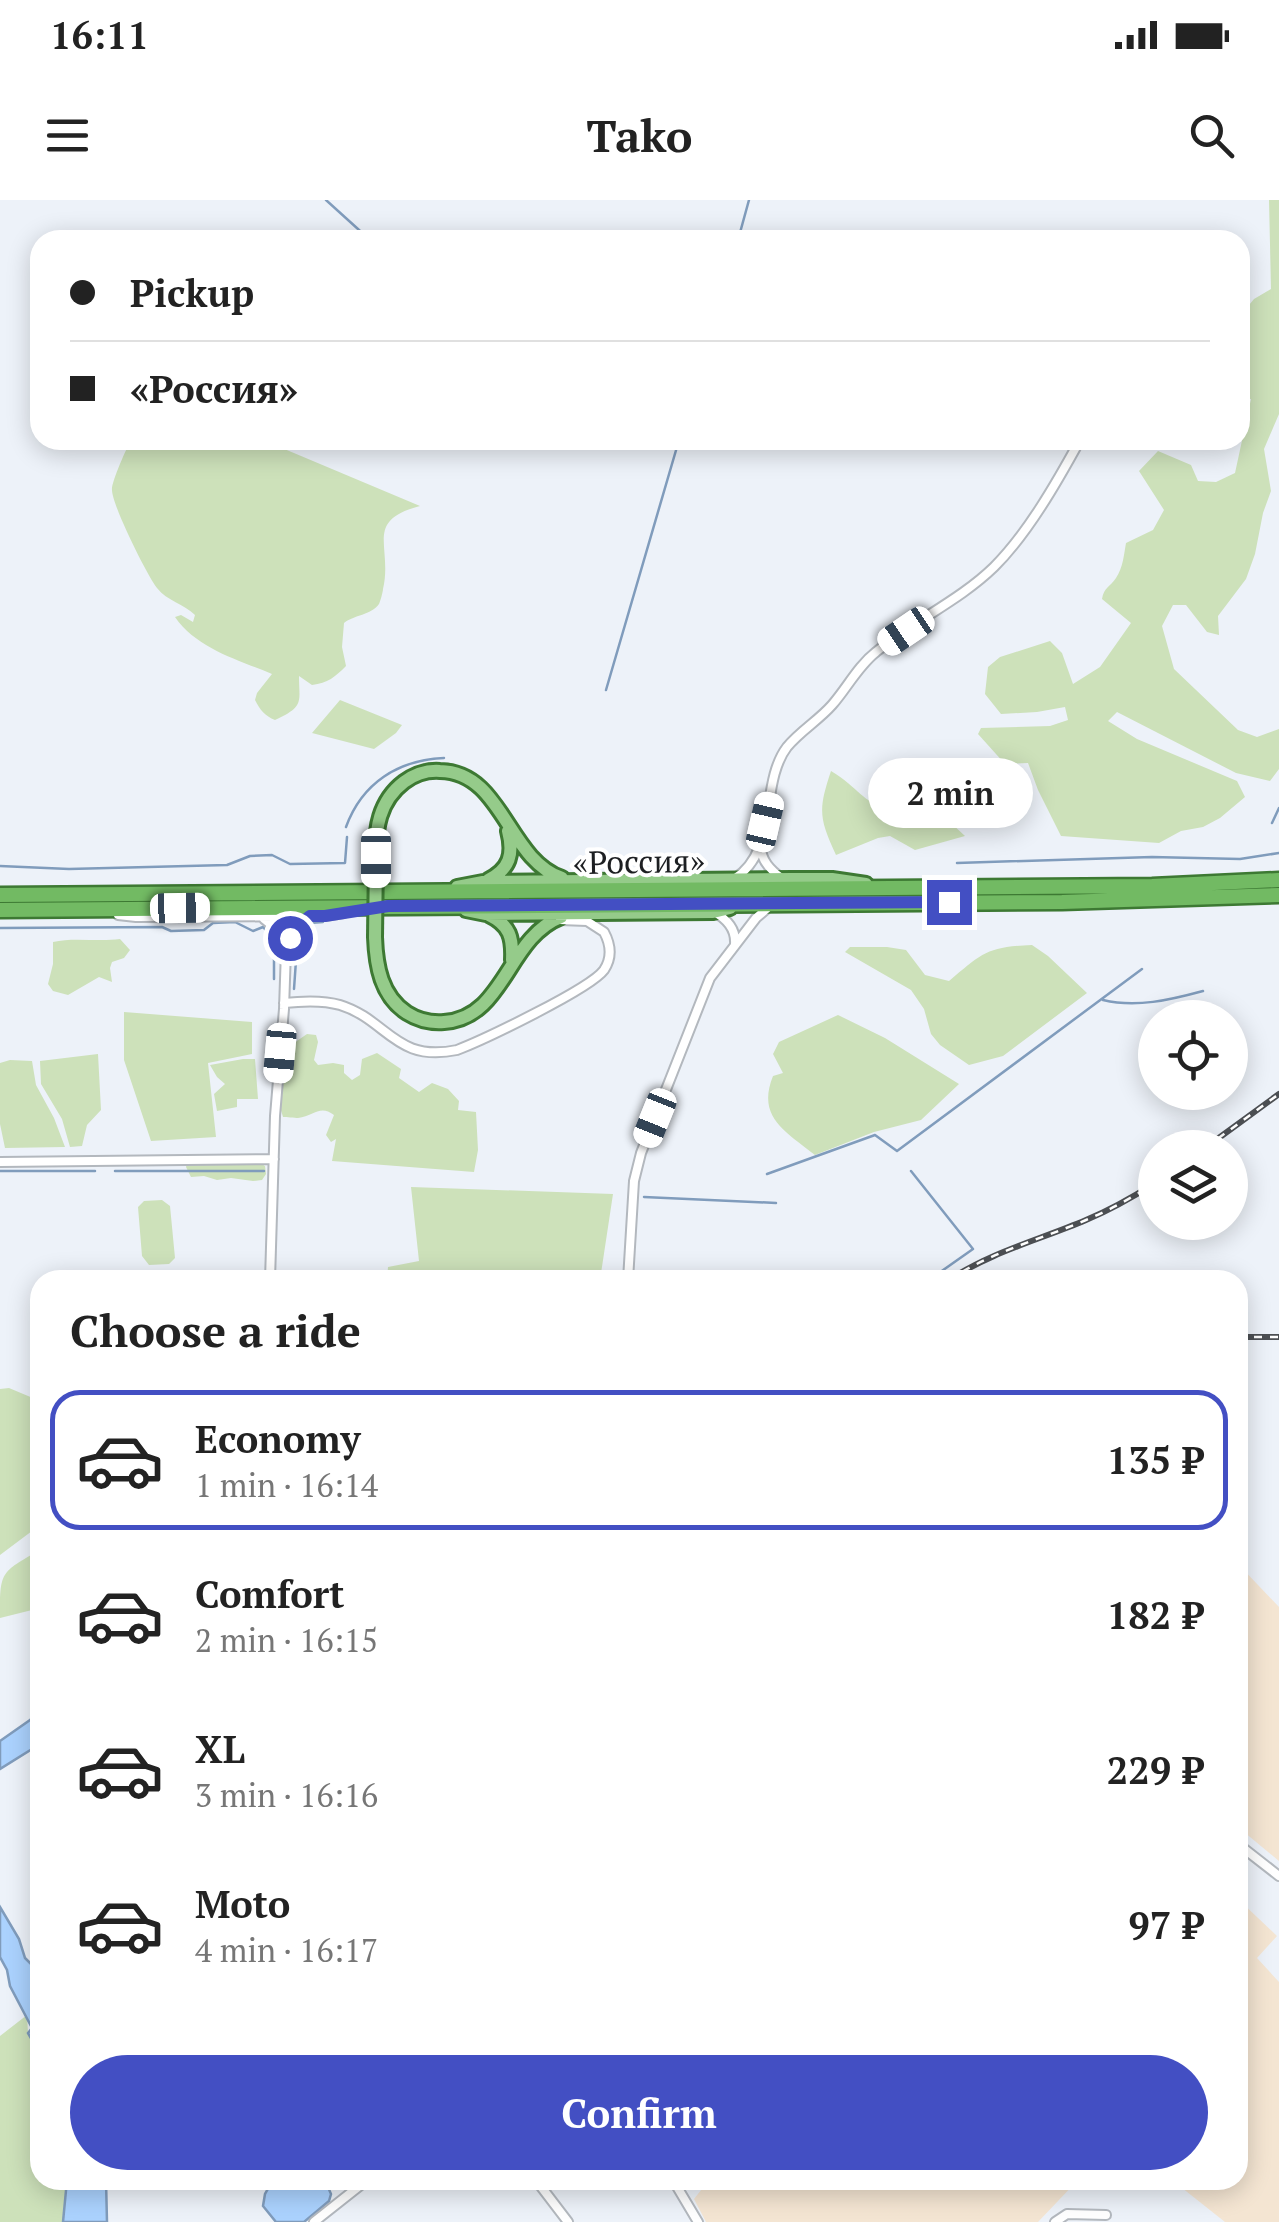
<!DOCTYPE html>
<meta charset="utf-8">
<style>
body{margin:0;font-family:"PT Serif",serif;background:#f2f2f2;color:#222;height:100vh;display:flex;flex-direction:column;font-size:38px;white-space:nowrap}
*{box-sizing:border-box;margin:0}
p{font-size:32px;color:#767676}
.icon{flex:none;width:55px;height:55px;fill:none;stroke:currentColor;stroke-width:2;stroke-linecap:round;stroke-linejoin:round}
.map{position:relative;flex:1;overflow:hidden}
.side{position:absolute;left:30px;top:1070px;width:1218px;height:920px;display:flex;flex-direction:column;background:#fff;border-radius:30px;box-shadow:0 5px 25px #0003}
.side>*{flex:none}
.guide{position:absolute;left:30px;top:30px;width:1220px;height:220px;border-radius:30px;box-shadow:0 5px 25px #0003;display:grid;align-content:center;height:220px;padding:0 40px;background:#fff}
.controls{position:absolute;left:1138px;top:800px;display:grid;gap:20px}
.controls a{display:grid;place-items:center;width:110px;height:110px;border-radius:50%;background:#fff;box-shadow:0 5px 25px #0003;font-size:50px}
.end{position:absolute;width:45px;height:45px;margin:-22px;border:12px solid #434fc3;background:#fff;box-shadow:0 0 0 5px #fff}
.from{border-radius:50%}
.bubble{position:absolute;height:70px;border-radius:35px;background:#fff;box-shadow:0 5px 25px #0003;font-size:32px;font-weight:800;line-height:70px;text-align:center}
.car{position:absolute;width:30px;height:60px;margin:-30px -15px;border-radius:12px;box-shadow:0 0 8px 2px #0007;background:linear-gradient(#fff 24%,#345 0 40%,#fff 0 76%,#345 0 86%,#fff 0)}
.guide b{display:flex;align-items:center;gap:35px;height:95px;font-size:38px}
.guide b+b{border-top:2px solid #e0e0e0}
.guide i{width:25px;height:25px;background:#222}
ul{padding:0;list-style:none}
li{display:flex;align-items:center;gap:30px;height:140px;margin:0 20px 15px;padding:0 20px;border:5px solid transparent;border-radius:30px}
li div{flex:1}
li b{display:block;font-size:38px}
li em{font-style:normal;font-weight:800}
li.active{border-color:#434fc3}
li>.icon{width:90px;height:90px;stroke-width:1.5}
h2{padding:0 40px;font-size:45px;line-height:120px}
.action{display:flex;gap:20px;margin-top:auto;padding:20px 40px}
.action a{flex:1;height:115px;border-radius:60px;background:#434fc3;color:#fff;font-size:40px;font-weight:800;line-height:115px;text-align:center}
.status{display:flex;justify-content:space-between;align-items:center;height:70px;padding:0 50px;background:#fff;direction:ltr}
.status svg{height:28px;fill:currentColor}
header{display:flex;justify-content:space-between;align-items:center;height:130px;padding:0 40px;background:#fff;font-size:45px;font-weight:800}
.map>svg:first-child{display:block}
.industrial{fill:#f4e5d2}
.green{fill:#cde1ba}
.water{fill:#abd2fe;stroke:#809cbc;stroke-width:2.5}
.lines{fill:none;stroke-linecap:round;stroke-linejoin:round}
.stream{stroke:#809cbc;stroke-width:2.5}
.minor-casing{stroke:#b3b8be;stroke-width:12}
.primary-casing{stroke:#3d7933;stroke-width:18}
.trunk-casing{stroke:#3d7933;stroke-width:19}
.minor{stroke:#fff;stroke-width:8}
.primary{stroke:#95cb8a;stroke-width:12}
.trunk{stroke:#72ba63;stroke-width:14}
.rail-casing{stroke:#4c4f53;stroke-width:6}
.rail{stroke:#fff;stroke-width:2.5;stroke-dasharray:8;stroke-linecap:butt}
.primary-bridge-casing{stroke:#3d7933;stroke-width:18;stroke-linecap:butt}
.primary-bridge{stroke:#95cb8a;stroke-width:12}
.route{stroke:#434fc3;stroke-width:12}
.labels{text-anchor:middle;stroke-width:8;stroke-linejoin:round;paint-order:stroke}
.street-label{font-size:32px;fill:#1d1f22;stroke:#fff}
</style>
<div class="status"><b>16:11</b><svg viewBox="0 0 49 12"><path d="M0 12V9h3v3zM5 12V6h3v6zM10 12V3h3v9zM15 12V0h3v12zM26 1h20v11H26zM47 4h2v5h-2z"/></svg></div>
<header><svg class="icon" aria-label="menu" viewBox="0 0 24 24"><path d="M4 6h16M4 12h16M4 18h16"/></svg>Tako<svg class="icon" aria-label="search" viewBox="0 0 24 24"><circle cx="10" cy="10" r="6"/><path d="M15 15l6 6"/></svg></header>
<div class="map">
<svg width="1279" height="2022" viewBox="0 0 1279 2022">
<rect width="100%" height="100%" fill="#edf2f9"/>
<path class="industrial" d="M1239,1365l40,42v254l-41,-34z
M1238,1699l39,37 -20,22 22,24v240h-54l-53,-42h66z
M709,1980h369l-40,42h-332l-12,-23z"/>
<path class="green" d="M1269,0h10v214l-15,35 7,42 -8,22 -8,41 -9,25 -28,37 1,19 -12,-3 -21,-27h-13l-11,21 12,43 64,61 19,7 22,-8v40l-9,12 -34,-8 -119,-61 -9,9 29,18 100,42 8,16 -25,21 -17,9 -22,4 -22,12 -98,-7 -23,-46 -10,-27 -23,1 -27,-30 3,-6 69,-2 18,-6 -3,-13 -28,5 -36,2 -16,-20 3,-27 12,-10 50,-16 12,12 11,31 27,-17 31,-44 -29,-24c2,-12 8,-12 14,-21 7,-10 8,-24 10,-35l27,-13 11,-20 -25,-39 19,-20 33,14 7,16 18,1 19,-9 16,-74 -11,1v-84l14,-17 17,-10z
M131,240h132l157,66c-57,15 -27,40 -37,83 0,3 -3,13 -4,15 -8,11 -25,11 -35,19l-2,24 4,19c-11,11 -18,17 -34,19l-13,-9c0,26 6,30 -24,44 -10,-4 -15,-10 -20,-20l2,-7 15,-19c-33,-14 -75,-25 -97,-57l6,-2 12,7 2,-7c-11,-11 -28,-14 -38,-27 -10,-13 -45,-83 -45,-98 -1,-7 15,-43 19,-50z
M340,500l62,25 -6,8 -22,16 -62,-16z
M831,571c39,23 37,51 87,21l47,44 -50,14 -25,-14 -12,2 -42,17c-17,-37 -18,-45 -5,-84z
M120,739l10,11 -6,8 -12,4 -2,6 2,14 -13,-5 -31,18 -15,-4 -5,-7 5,-20v-22c20,-5 45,0 67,-3z
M1032,745l16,11 39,37 -84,63 -34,9 -29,-20 -9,-11 -7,-25 -13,-19 -66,-38 5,-5h37l19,3 19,25 24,6c34,-28 37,-34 83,-36z
M124,812l128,10v32l-44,9 8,74 -65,4 -27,-81z
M838,815l47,23 74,46 -38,36 -47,12 -59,23c-28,-23 -59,-37 -42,-79l10,-3 -10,-19 6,-12z
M307,834l9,1 2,7 -4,18 4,5 15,-2 11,2v8l8,7 8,-5 2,-16 15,-6 24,16 -2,9 20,14 13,-9 16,6 11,12 -1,9 18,2 2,38 -4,22 -142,-11 4,-22 -5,3 -5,-7 8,-20c-14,-11 -20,1 -36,3 -3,0 -12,-1 -15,-1l-3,-10 8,-65 6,1z
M98,854l3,56 -14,15 -5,21 -12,1 -8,-28 -21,-35 -1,-23z
M243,859h12l3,40h-21v8l-20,4 -3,-17 11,-10 -8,-7 -7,-12z
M10,860l22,1 4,24 18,33 11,29 -60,1 -5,-24v-61z
M192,962l68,1 5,3 1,8 -4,6 -9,1 -22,-3 -14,2 -13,-4 -13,1 -5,-10 1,-4z
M411,987l202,7 -13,86h-213l1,-13 31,-6z
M162,1000l8,6 5,52 -6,6 -20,1 -7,-9 -4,-49 6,-6z
M9,1188l31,13v127l-8,3 -32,24v-166z
M40,1350v58l-40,10c0,-47 0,-45 40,-68z
M27,1815l1,18 12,21v126h27l-4,42h-63v-186z"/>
<path class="water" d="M40,1509v35l-40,25v-28l30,-21z
M0,1707l19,32 6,19 12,12 3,11 -2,18 2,4v51l-12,-21 4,-5 -22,-42 -3,-16 -7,-13z
M67,1980h39l1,42h-44z
M273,1980h52l6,14 -2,7 -25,21h-28l-13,-16 2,-12z"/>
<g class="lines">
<path class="stream" d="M326,0l43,39 7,1
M738,40l11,-40
M606,490l73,-250
M1272,623l7,-15
M346,627c16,-44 52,-67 98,-69
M957,663l195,-6 88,2 39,-6
M0,666l69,3 158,-4 23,-9 22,-1 18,9 55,-1 2,-26
M0,728l162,-1 9,4 33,-1 9,-7 22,-1 18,9 10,-4 11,11v41
M294,789l4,-57 12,-9 13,-1
M1103,800c33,8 67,0 100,-9
M0,971h95
M115,971h149
M911,971l62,78 -44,31
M767,974l108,-39 22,16 245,-182
M644,997l132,6"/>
<defs>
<path id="minor" d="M761,647c0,14 10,24 22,32
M734,679c45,-28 25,-95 53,-132 13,-16 32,-27 45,-42 15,-17 26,-39 44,-53 37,-31 83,-51 118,-85 34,-34 63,-85 86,-127
M714,712c13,7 22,17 21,32
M118,715l18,2 189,-1 19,-3
M264,719l16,13 6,18
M284,803c18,-2 39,-3 56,2 48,15 55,58 117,45 26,-10 133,-61 147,-80 8,-12 7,-25 0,-38l-17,-11 -27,-1
M0,962l274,-3
M270,1080l5,-164 9,-107 2,-59 10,-23 14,-11
M628,1080l6,-99 7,-28 69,-175 46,-60 14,-12
M1238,1644l41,32
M536,1980l32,42
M673,1980l25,42
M314,2022l53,-42
M1055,2022l12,-8 39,1"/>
<path id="primary" d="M376,658c-1,-29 3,-57 28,-76 11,-8 22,-12 36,-11 63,1 67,88 122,107
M488,680c22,-11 26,-26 20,-49
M457,687l26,-5 309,-3h40l34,5
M466,710l20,4 227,-2 17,-4
M489,715c21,10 24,23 23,45
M375,737c1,29 6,59 32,76 11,7 24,10 37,9 61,-4 63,-84 117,-105"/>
<path id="trunk" d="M0,695l1152,-9 127,-6
M0,710l1062,-8 217,-7"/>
</defs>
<use href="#minor" class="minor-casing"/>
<use href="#primary" class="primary-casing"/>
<use href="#trunk" class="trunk-casing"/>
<use href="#minor" class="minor"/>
<use href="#primary" class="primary"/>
<use href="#trunk" class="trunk"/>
<defs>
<path id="rail" d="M1205,948l74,-54
M949,1080c42,-28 90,-40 137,-60 24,-10 47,-23 69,-37
M1238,1137h41"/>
</defs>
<use href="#rail" class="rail-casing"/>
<use href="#rail" class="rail"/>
<defs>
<path id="primary-bridge" d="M375,737l1,-79"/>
</defs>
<use href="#primary-bridge" class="primary-bridge-casing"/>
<use href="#primary-bridge" class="primary-bridge"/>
</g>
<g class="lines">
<path class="route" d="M290,738l6,-11 14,-11h15l63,-10 561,-4"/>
</g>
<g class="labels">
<g class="street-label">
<text transform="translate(639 662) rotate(-1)" y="11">«Россия»</text>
</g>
</g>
</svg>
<div class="controls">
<a><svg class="icon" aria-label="locate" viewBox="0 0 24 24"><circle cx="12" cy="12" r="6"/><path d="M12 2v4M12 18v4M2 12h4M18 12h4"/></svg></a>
<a><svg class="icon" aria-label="layers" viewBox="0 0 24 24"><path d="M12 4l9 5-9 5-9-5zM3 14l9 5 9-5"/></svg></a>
</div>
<i class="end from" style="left:290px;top:738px"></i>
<i class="end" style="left:949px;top:702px"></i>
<div class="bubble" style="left:868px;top:558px;width:165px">2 min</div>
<i class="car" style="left:906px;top:431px;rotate:236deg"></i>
<i class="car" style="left:765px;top:622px;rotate:13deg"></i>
<i class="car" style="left:376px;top:658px;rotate:180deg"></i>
<i class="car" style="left:180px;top:708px;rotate:89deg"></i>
<i class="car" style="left:280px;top:853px;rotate:185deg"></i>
<i class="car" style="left:655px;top:918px;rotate:202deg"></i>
<div class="guide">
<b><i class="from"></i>Pickup</b>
<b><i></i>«Россия»</b>
</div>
<section class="side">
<h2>Choose a ride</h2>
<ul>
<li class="active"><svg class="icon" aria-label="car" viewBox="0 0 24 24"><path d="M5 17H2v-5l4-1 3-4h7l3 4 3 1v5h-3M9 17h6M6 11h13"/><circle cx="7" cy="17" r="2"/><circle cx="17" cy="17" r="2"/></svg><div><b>Economy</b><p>1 min · 16:14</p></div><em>135 ₽</em></li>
<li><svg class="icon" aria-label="car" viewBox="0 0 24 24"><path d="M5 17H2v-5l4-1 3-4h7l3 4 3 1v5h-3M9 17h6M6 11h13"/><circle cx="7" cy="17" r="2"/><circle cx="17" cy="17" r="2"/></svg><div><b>Comfort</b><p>2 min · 16:15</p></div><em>182 ₽</em></li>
<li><svg class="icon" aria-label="car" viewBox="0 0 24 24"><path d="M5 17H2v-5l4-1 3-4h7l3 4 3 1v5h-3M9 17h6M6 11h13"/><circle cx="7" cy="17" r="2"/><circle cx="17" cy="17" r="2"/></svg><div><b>XL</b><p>3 min · 16:16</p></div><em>229 ₽</em></li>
<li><svg class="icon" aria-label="car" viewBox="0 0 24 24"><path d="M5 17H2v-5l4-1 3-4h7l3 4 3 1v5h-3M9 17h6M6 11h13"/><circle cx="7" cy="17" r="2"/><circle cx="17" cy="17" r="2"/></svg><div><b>Moto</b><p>4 min · 16:17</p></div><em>97 ₽</em></li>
</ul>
<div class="action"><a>Confirm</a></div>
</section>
</div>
